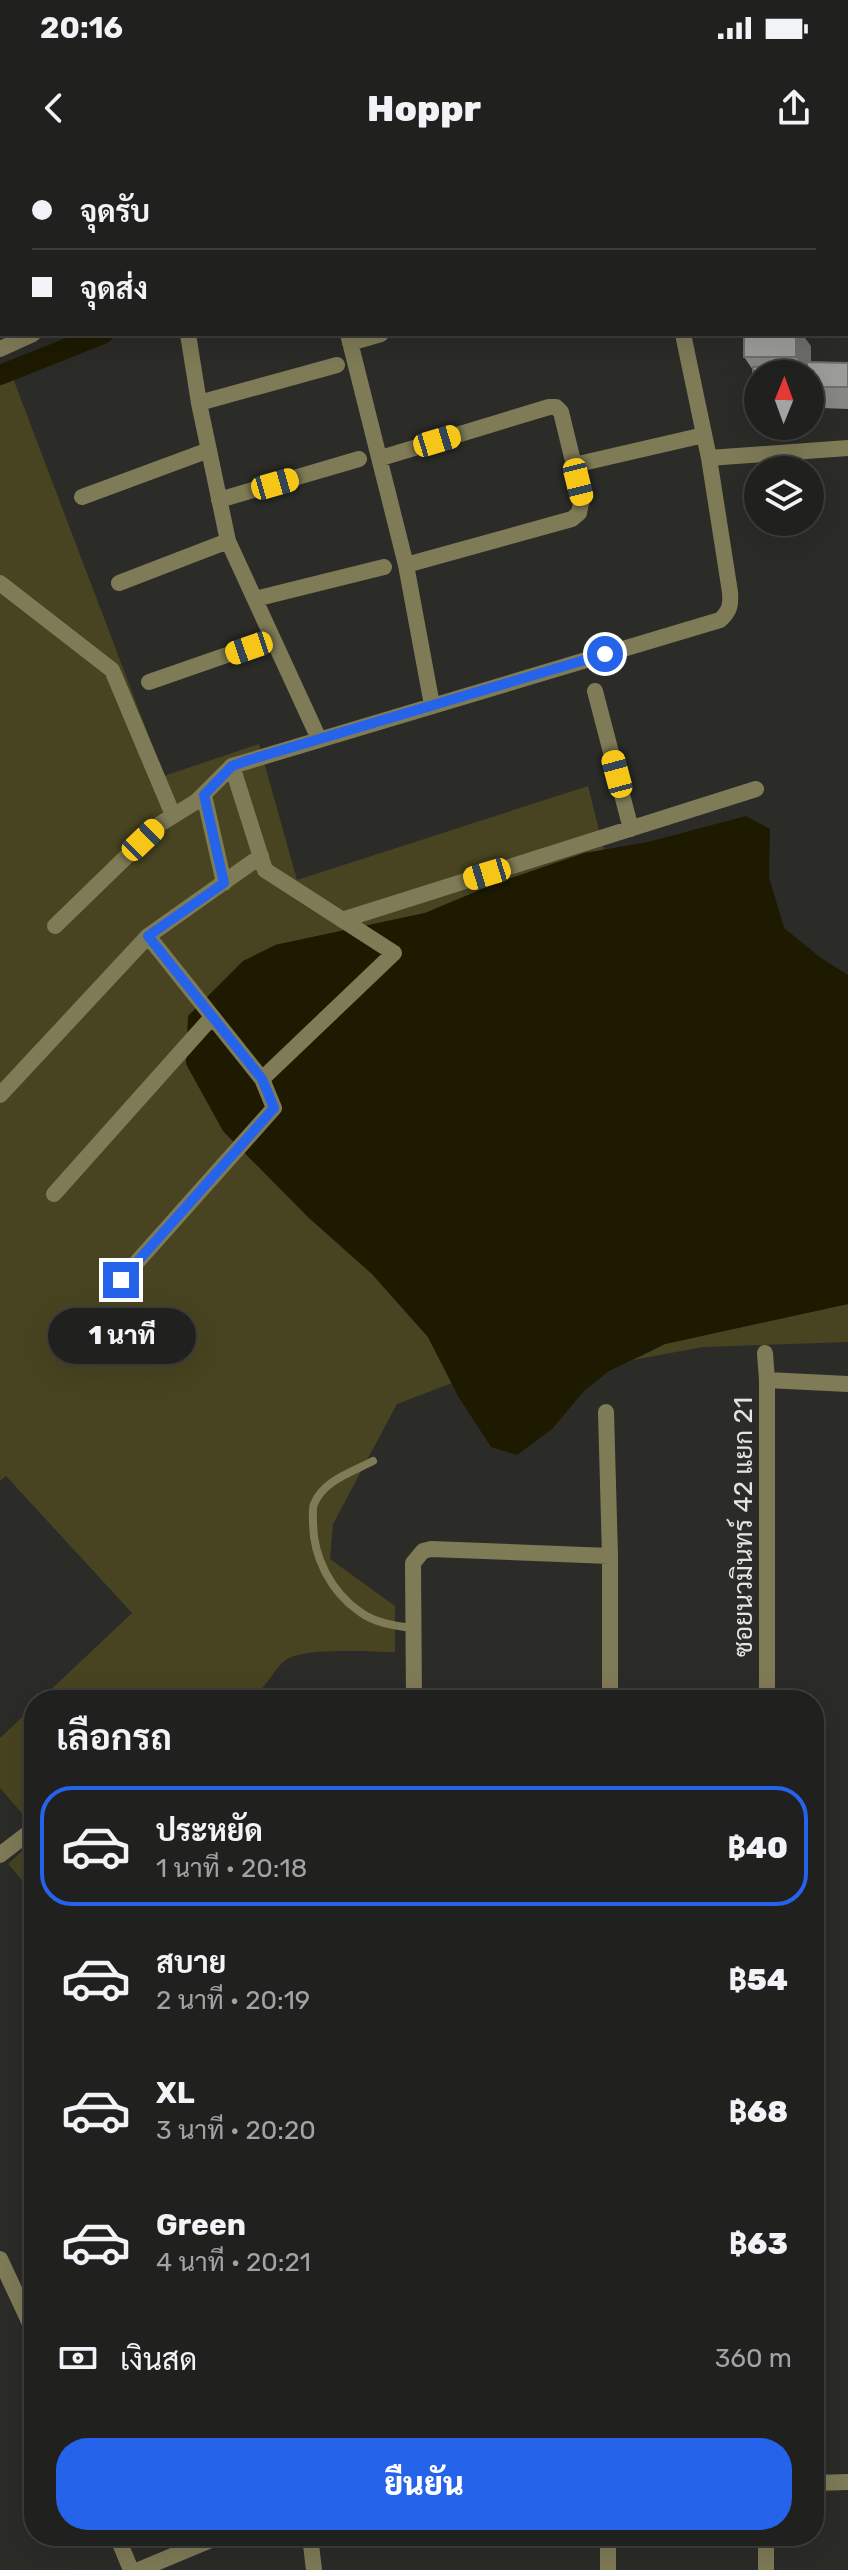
<!DOCTYPE html>
<html lang="th">
<meta charset="utf-8">
<style>
body{margin:0;font-family:Rubik,Sarabun,sans-serif;background:#2d2d2b;color:#f1f3f6;height:100vh;display:flex;flex-direction:column;font-size:30px;white-space:nowrap}
*{box-sizing:border-box;margin:0}
p{font-size:26px;color:#a2a3a4}
.icon{flex:none;width:44px;height:44px;fill:none;stroke:currentColor;stroke-width:2;stroke-linecap:round;stroke-linejoin:round}
.map{position:relative;flex:1;overflow:hidden}
.sheet{position:absolute;left:24px;top:1530px;width:800px;height:856px;display:flex;flex-direction:column;background:#20201e;border-radius:32px;box-shadow:0 8px 32px #0002,0 0 0 2px #3d3e3c}
.sheet>*{flex:none}
.hud{position:absolute;left:0px;top:0px;width:848px;height:176px;box-shadow:0 8px 32px #0002,0 0 0 2px #3d3e3c;display:grid;align-content:center;height:176px;padding:0 32px;background:#20201e}
.needle{width:52px;rotate:1deg}
.buttons{position:absolute;left:744px;top:200px;display:grid;gap:16px}
.buttons a{display:grid;place-items:center;width:80px;height:80px;border-radius:50%;background:#20201e;box-shadow:0 8px 32px #0002,0 0 0 2px #3d3e3c;font-size:40px}
.end{position:absolute;width:36px;height:36px;margin:-18px;border:10px solid #2563eb;background:#fff;box-shadow:0 0 0 4px #fff}
.from{border-radius:50%}
.bubble{position:absolute;height:56px;border-radius:28px;background:#20201e;box-shadow:0 8px 32px #0002,0 0 0 2px #3d3e3c;font-size:26px;font-weight:800;line-height:56px;text-align:center}
.car{position:absolute;width:24px;height:48px;margin:-24px -12px;border-radius:10px;box-shadow:0 0 6px 2px #0007;background:linear-gradient(#f5c518 24%,#345 0 40%,#f5c518 0 76%,#345 0 86%,#f5c518 0)}
.hud b{display:flex;align-items:center;gap:28px;height:76px;font-size:30px}
.hud b+b{border-top:2px solid #3d3e3c}
.hud i{width:20px;height:20px;background:#f1f3f6}
ul{padding:0;list-style:none}
li{display:flex;align-items:center;gap:24px;height:120px;margin:0 16px 12px;padding:0 16px;border:4px solid transparent;border-radius:32px}
li div{flex:1}
li b{display:block;font-size:30px}
li em{font-style:normal;font-weight:800}
li.current{border-color:#2563eb}
li>.icon{width:72px;height:72px;stroke-width:1.5}
h2{padding:0 32px;font-size:36px;line-height:96px}
.pay{display:flex;align-items:center;gap:20px;height:88px;padding:0 32px;font-size:30px}
.pay p{margin-inline-start:auto}
.button{display:flex;gap:16px;margin-top:auto;padding:16px 32px}
.button a{flex:1;height:92px;border-radius:32px;background:#2563eb;color:#fff;font-size:32px;font-weight:800;line-height:92px;text-align:center}
.status{display:flex;justify-content:space-between;align-items:center;height:56px;padding:0 40px;background:#20201e;direction:ltr}
.status svg{height:22px;fill:currentColor}
header{display:flex;justify-content:space-between;align-items:center;height:104px;padding:0 32px;background:#20201e;font-size:36px;font-weight:800}
.map>svg:first-child{display:block}
.green{fill:#484421}
.water{fill:#1d1a00}
.lines{fill:none;stroke-linecap:round;stroke-linejoin:round}
.canal{stroke:#1d1a00;stroke-width:20}
.lane{stroke:#7f7b57;stroke-width:8}
.street{stroke:#7f7b57;stroke-width:16}
.wall{fill:#878784}
.shaded-wall{fill:#6e6e6b}
.building{fill:#9d9d99;stroke:#6e6e6b;stroke-width:2}
.route{stroke:#2563eb;stroke-width:10}
.labels{text-anchor:middle;stroke-width:8;stroke-linejoin:round;paint-order:stroke}
.street-label{font-size:26px;fill:#e4e4e2;stroke:#2b2b28}
</style>
<div class="status"><b>20:16</b><svg viewBox="0 0 49 12"><path d="M0 12V9h3v3zM5 12V6h3v6zM10 12V3h3v9zM15 12V0h3v12zM26 1h20v11H26zM47 4h2v5h-2z"/></svg></div>
<header><svg class="icon" aria-label="back" viewBox="0 0 24 24"><path d="M15 5l-7 7 7 7"/></svg>Hoppr<svg class="icon" aria-label="share" viewBox="0 0 24 24"><path d="M12 15V3M7 8l5-5 5 5M5 13v7h14v-7"/></svg></header>
<div class="map">
<svg width="848" height="2410" viewBox="0 0 848 2410">
<rect width="100%" height="100%" fill="#2b2b28"/>
<path class="green" d="M11,213l153,403 95,-32 38,136 291,-94 16,64 -20,3 -87,30 -72,30 -150,32 -52,186 85,86 64,57 56,63 24,46 -55,21 -64,120 -3,35 65,47v46c-24,0 -96,-6 -112,10 -12,12 -19,28 -33,38h-210l92,-87 -126,-137 -6,5v-1103z
M848,1144v38l-145,5 -70,13 32,-16z
M34,1546v121l-34,-39v-50z
M34,1680v54l-26,-30z"/>
<path class="water" d="M746,656l24,13 -1,48 15,51 37,30 27,17v329l-183,40 -56,27 -25,20 -32,38 -35,26 -26,-8 -33,-51 -30,-59 -56,-63 -64,-57 -85,-86 -37,-67 2,-48 55,-55 32,-16 150,-32 72,-30 88,-30 63,-11z"/>
<g class="lines">
<path class="canal" d="M130,0l1,2
M0,215l103,-41"/>
<path class="lane" d="M373,1301c-21,11 -49,19 -59,43 -2,5 -1,12 -1,18 0,35 18,70 47,90 15,11 35,14 53,16"/>
<path class="street" d="M159,0l1,2
M306,0l1,2
M648,0l1,2
M265,2l7,-2
M0,62l2,-1
M0,165l2,5
M188,174l11,69
M348,174l58,231 26,140
M350,183l31,-9
M0,189l33,-15
M381,298l168,-51h7l5,5 21,86 -3,15 -7,6 -166,46
M709,298l139,-10
M574,305l130,-30
M82,337l127,-47
M219,340l140,-41
M0,423l112,87 61,145
M119,423l109,-42
M255,439l129,-32
M149,522l124,-43
M595,531l36,138
M319,579l-91,-198 -29,-138 138,-38
M204,635l20,88
M342,760l414,-131
M55,766l105,-102 37,-23 35,-35 488,-146c10,-9 11,-15 10,-28l-21,-134 -26,-124
M148,776l114,143
M0,935l148,-159 113,-80
M54,1034l158,-177
M121,1120l153,-172 -12,-29 132,-126 -129,-83 -33,-104
M765,1193l2,27v320
M767,1220l81,4
M606,1252l4,144v144
M279,1540l1,-1
M414,1540l-1,-137 10,-12 8,-2 179,7
M0,1695l27,-21
M0,2099l34,73
M814,2323l34,-1
M117,2376l14,34
M310,2376l4,34
M608,2376v34
M139,2410l81,-34
M766,2410v-34"/>
</g>
<path class="wall" d="M0,0h72l1,2h-71v42l-2,1z
M846,44h2v120h-2z
M811,186v16l37,1v46l-26,-1 -12,-17v-17h-52v22l-5,-7v-19l-9,-13z"/>
<path class="shaded-wall" d="M796,174h6l9,12v32l-15,-21z"/>
<path class="building" d="M0,0h55l-4,2h-49v20l-2,1z
M497,0h134v2h-147z
M846,44h2v97h-2z
M0,81h2v32l-2,1z
M2,124v31l-2,-5v-25z
M744,174h52v23h-52z
M807,202l41,1v24h-38v-13h-3z
M789,206l1,8h-32v15h-5v-22z"/>
<g class="lines">
<path class="route" d="M121,1120l153,-172 -12,-29 -114,-143 76,-53 -20,-88 28,-29 17,-6 356,-106"/>
</g>
<g class="labels">
<g class="street-label">
<text transform="translate(743 1367) rotate(-90)" y="9">ซอยนวมินทร์ 42 แยก 21</text>
</g>
</g>
</svg>
<div class="buttons">
<a><svg class="needle" viewBox="-14 -14 28 28"><path d="M0-13l5 13h-10z" fill="#e53935"/><path d="M0 13l5-13h-10z" fill="#a2a3a4"/></svg></a>
<a><svg class="icon" aria-label="layers" viewBox="0 0 24 24"><path d="M12 4l9 5-9 5-9-5zM3 14l9 5 9-5"/></svg></a>
</div>
<i class="end from" style="left:605px;top:494px"></i>
<i class="end" style="left:121px;top:1120px"></i>
<div class="bubble" style="left:48px;top:1148px;width:148px">1 นาที</div>
<i class="car" style="left:437px;top:281px;rotate:73deg"></i>
<i class="car" style="left:578px;top:322px;rotate:166deg"></i>
<i class="car" style="left:275px;top:324px;rotate:74deg"></i>
<i class="car" style="left:249px;top:488px;rotate:251deg"></i>
<i class="car" style="left:617px;top:614px;rotate:345deg"></i>
<i class="car" style="left:143px;top:680px;rotate:46deg"></i>
<i class="car" style="left:487px;top:714px;rotate:253deg"></i>
<div class="hud">
<b><i class="from"></i>จุดรับ</b>
<b><i></i>จุดส่ง</b>
</div>
<section class="sheet">
<h2>เลือกรถ</h2>
<ul>
<li class="current"><svg class="icon" aria-label="car" viewBox="0 0 24 24"><path d="M5 17H2v-5l4-1 3-4h7l3 4 3 1v5h-3M9 17h6M6 11h13"/><circle cx="7" cy="17" r="2"/><circle cx="17" cy="17" r="2"/></svg><div><b>ประหยัด</b><p>1 นาที · 20:18</p></div><em>฿40</em></li>
<li><svg class="icon" aria-label="car" viewBox="0 0 24 24"><path d="M5 17H2v-5l4-1 3-4h7l3 4 3 1v5h-3M9 17h6M6 11h13"/><circle cx="7" cy="17" r="2"/><circle cx="17" cy="17" r="2"/></svg><div><b>สบาย</b><p>2 นาที · 20:19</p></div><em>฿54</em></li>
<li><svg class="icon" aria-label="car" viewBox="0 0 24 24"><path d="M5 17H2v-5l4-1 3-4h7l3 4 3 1v5h-3M9 17h6M6 11h13"/><circle cx="7" cy="17" r="2"/><circle cx="17" cy="17" r="2"/></svg><div><b>XL</b><p>3 นาที · 20:20</p></div><em>฿68</em></li>
<li><svg class="icon" aria-label="car" viewBox="0 0 24 24"><path d="M5 17H2v-5l4-1 3-4h7l3 4 3 1v5h-3M9 17h6M6 11h13"/><circle cx="7" cy="17" r="2"/><circle cx="17" cy="17" r="2"/></svg><div><b>Green</b><p>4 นาที · 20:21</p></div><em>฿63</em></li>
</ul>
<div class="pay"><svg class="icon" aria-label="cash" viewBox="0 0 24 24"><path d="M3 7h18v10H3z"/><circle cx="12" cy="12" r="2"/></svg>เงินสด<p>360 m</p></div>
<div class="button"><a>ยืนยัน</a></div>
</section>
</div>
